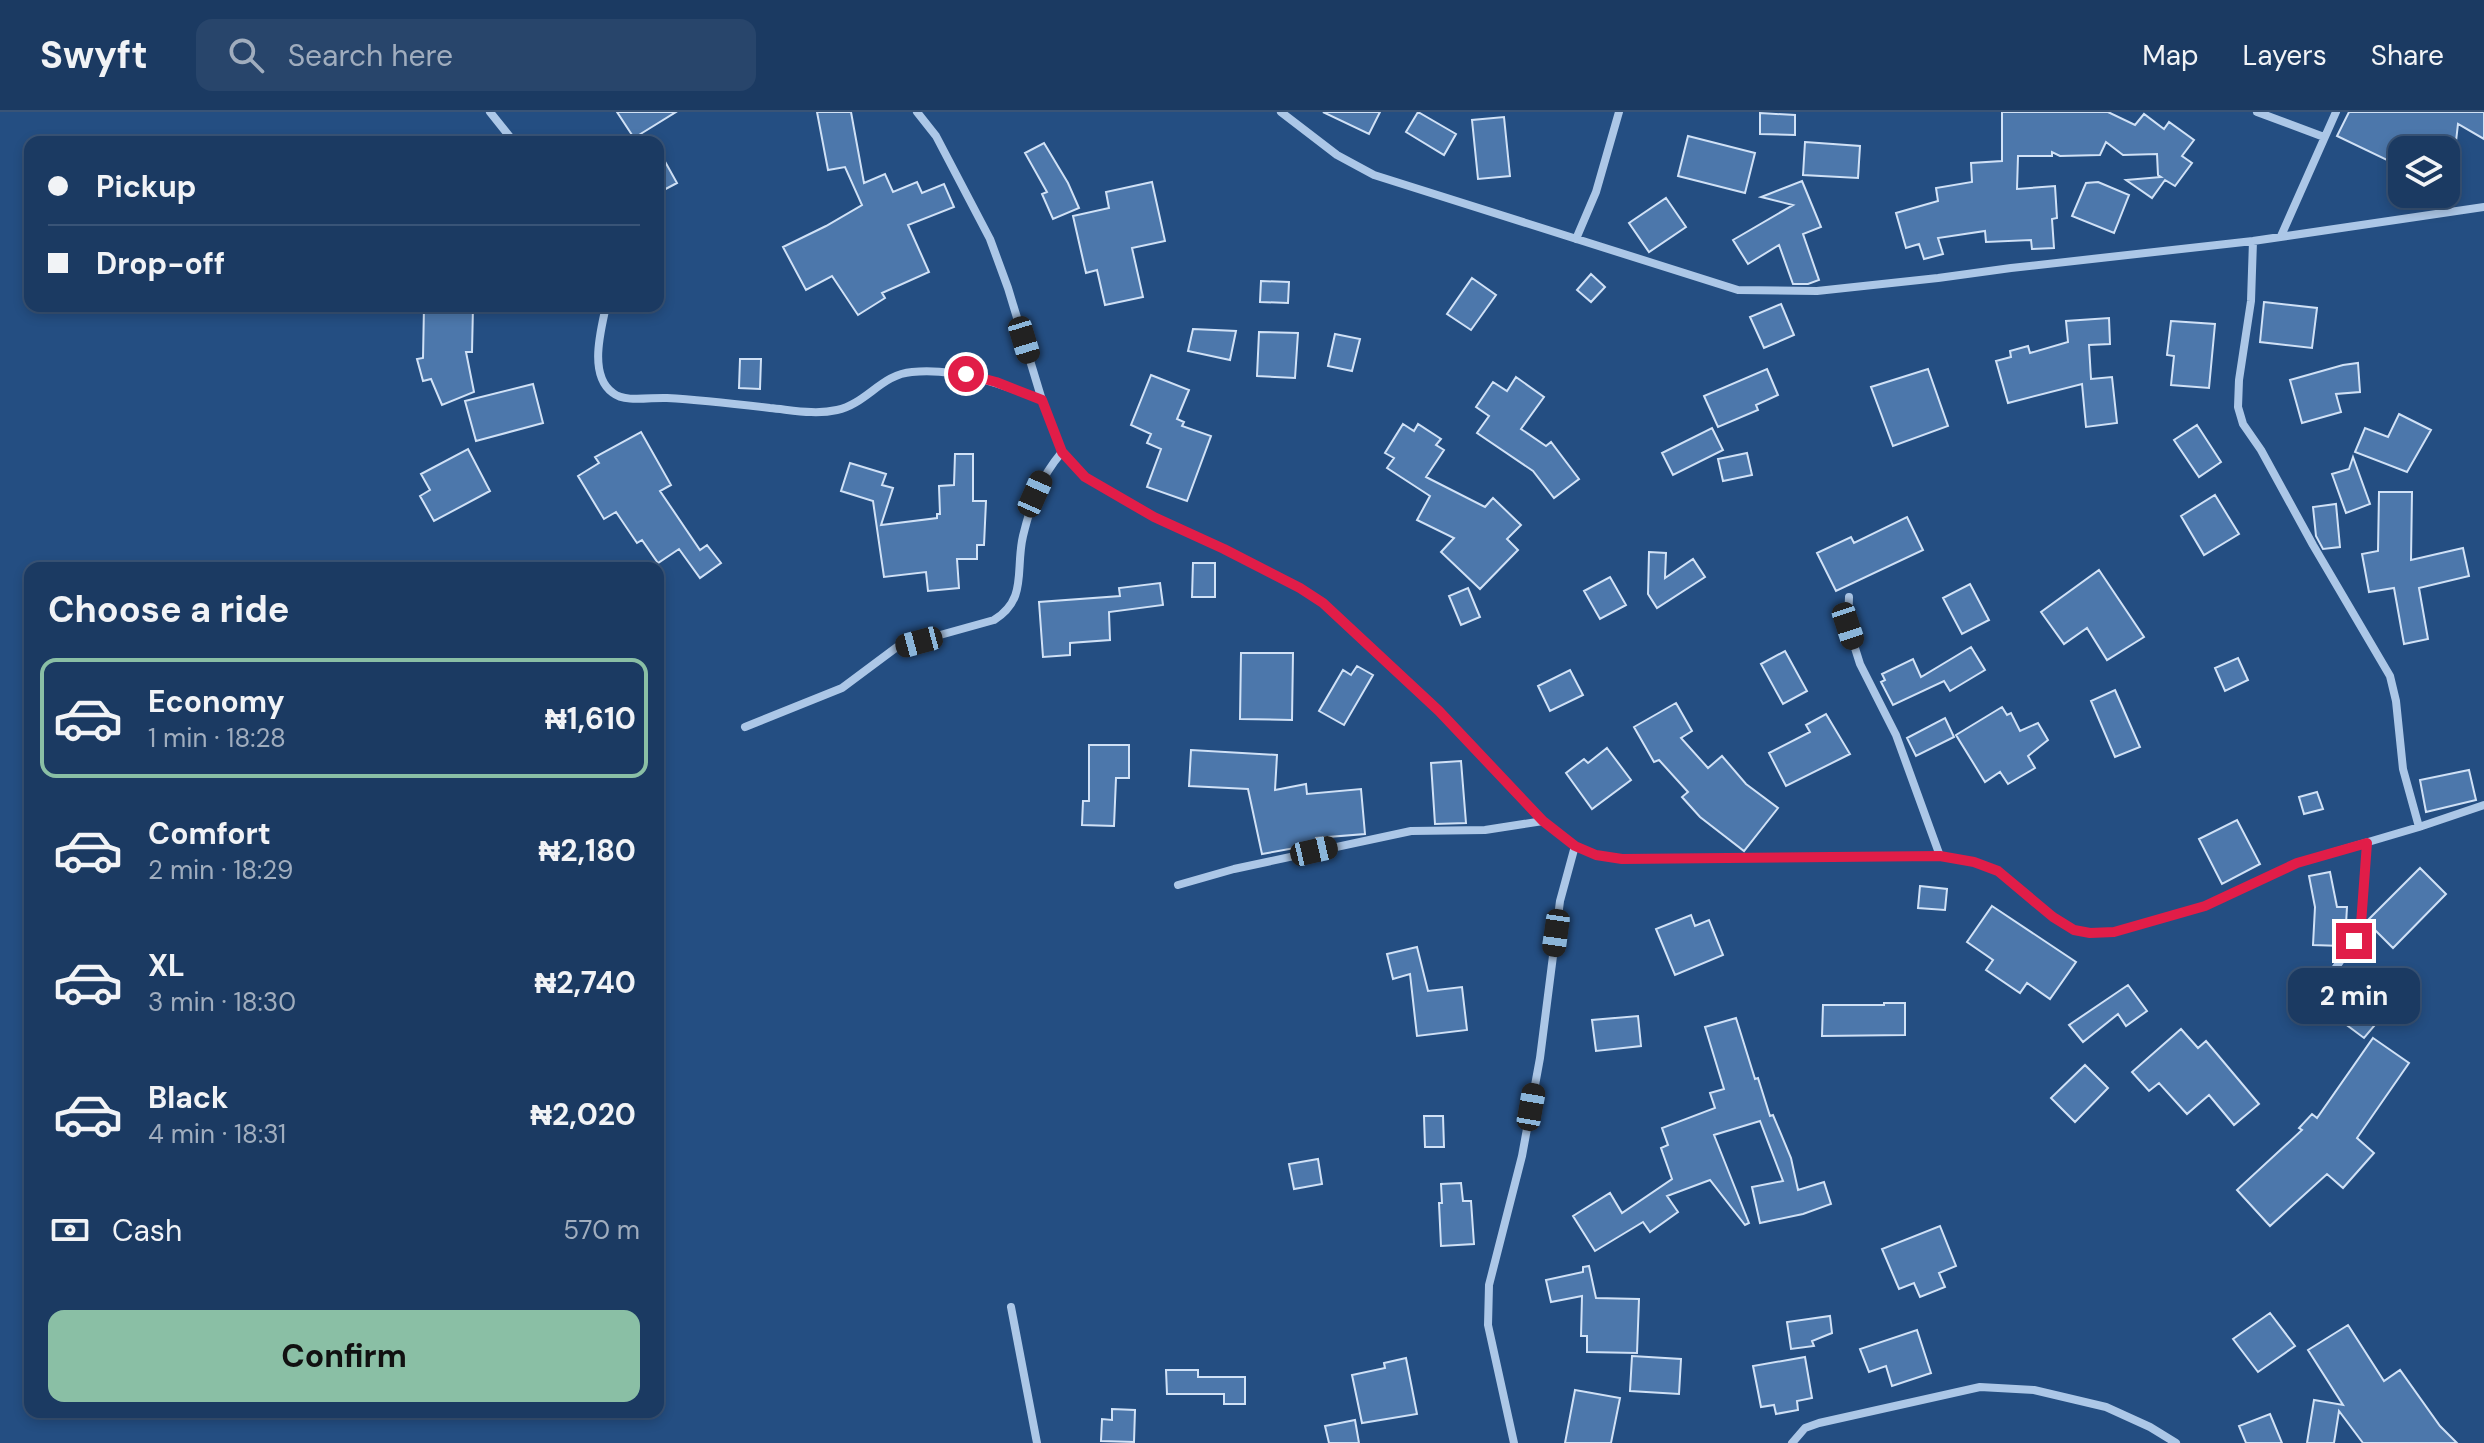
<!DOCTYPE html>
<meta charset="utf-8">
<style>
body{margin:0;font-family:"DM Sans",sans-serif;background:#28456b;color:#f1f3f6;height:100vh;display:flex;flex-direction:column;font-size:30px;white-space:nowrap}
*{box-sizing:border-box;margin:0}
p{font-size:26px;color:#a0adbe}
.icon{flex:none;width:44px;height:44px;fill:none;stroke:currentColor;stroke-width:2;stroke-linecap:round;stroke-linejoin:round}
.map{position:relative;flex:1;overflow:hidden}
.details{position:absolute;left:24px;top:450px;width:640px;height:856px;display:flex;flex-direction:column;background:#1b3a62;border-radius:16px;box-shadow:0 4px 12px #0003,0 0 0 2px #395477}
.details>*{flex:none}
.banner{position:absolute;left:24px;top:24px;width:640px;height:176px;border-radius:16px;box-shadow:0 4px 12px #0003,0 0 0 2px #395477;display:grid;align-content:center;height:176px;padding:0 24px;background:#1b3a62}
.tools{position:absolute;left:2388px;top:24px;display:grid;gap:16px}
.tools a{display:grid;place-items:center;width:72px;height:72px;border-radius:16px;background:#1b3a62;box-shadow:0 4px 12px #0003,0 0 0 2px #395477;font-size:40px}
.end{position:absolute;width:36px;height:36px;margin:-18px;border:10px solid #e11d48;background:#fff;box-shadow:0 0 0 4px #fff}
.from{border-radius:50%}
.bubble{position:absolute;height:56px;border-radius:16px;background:#1b3a62;box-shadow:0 4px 12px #0003,0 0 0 2px #395477;font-size:26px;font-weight:700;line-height:56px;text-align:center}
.car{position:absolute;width:24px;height:48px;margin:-24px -12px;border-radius:10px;box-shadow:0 0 6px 2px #0007;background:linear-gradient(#222 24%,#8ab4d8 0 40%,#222 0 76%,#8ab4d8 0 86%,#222 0)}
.banner b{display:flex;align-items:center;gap:28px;height:76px;font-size:30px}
.banner b+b{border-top:2px solid #395477}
.banner i{width:20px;height:20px;background:#f1f3f6}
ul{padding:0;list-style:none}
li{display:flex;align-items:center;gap:24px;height:120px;margin:0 16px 12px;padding:0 8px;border:4px solid transparent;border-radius:16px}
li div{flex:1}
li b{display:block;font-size:30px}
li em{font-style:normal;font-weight:700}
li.on{border-color:#8abfa5}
li>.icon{width:72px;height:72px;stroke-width:1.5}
h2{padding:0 24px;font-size:36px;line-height:96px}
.pay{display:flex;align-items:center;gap:20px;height:88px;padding:0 24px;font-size:30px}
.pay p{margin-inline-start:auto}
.cta{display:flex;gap:16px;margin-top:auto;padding:16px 24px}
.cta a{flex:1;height:92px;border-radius:16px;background:#8abfa5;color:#111;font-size:32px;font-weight:700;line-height:92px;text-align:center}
header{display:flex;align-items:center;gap:48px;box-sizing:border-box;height:112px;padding:0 40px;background:#1b3a62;border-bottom:2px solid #395477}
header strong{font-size:38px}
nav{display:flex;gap:44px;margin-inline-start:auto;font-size:28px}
.search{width:560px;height:72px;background:#28456b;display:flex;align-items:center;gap:20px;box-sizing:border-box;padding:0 28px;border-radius:16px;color:#a0adbe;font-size:30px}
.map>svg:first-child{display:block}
.building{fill:#4c77ab;stroke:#d0e1f6;stroke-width:2}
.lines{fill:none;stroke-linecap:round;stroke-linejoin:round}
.street{stroke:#acc7e7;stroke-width:8}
.route{stroke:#e11d48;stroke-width:10}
</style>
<header>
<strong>Swyft</strong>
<div class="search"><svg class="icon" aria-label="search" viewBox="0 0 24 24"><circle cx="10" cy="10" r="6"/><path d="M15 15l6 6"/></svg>Search here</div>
<nav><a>Map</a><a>Layers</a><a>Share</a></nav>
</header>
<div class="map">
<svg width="2484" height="1331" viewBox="0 0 2484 1331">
<rect width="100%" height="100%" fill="#244e82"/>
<path class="building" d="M617,0h59l-42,26z
M817,0h34l13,71 21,-9 8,18 24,-10 5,11 22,-9 10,23 -46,18 21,47 -47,21 3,5 -27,17 -26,-39 -26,14 -23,-43 43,-21 36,-21 -17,-38 -17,3z
M1323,0h57l-11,22z
M1418,0l38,22 -12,21 -38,-23z
M2002,0h106l27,13 9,-11 20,15 5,-7 25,18 -12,16 10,7 -17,23 -10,-6 -13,18 -26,-18 35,-3 -3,-2 -1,-21 -34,1 -17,-13 -6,13 -40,1 -8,-4v4h-34l-1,33 38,-3 2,32 -5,1 2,29 -22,1 -1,-9 -45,2 -1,-11 -47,7 5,16 -19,5 -5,-15 -13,4 -10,-35 42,-12 -2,-13 36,-6 -1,-19 31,-2z
M2349,0h135v27l-26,-15 -3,26h-61l-5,11 -52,-25z
M1760,1l35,2v20l-35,-1z
M1504,5l6,59 -32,3 -6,-59z
M1688,24l67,17 -10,40 -67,-17z
M1805,30l55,4 -2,32 -55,-3z
M1044,31l24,40 11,25 -26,11 -11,-25 5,-2 -22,-39z
M658,37l19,34 -19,10z
M1802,69l19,46 -18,7 16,46 -11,4h-15l-14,-39 -31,19 -15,-24 60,-35 -32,-8z
M1152,70l13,59 -33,7 11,49 -38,8 -8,-35 -11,3 -13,-57 36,-8 -3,-16z
M2098,70l31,13 -15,38 -42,-17 14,-33z
M1666,86l20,29 -37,25 -20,-29z
M1591,162l14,13 -14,15 -14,-12z
M1472,166l24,17 -25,35 -24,-16z
M1261,169l28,1 -1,21 -28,-1z
M2264,190l53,6 -5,40 -52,-6z
M1781,192l13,31 -30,13 -14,-31z
M424,194h49l-1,46h-6l8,40 -32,13 -11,-26 -8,2 -6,-22 6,-1z
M2109,206l1,26 -21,1 2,34 21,-2 5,46 -31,4 -4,-43 -74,19 -12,-42 15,-4 -1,-6 18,-5 2,7 38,-11 -2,-21z
M2171,209l44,3 -6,64 -38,-3 3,-29 -7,-1z
M1193,217l43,2 -6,29 -42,-9z
M1259,220l39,1 -3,45 -38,-2z
M1335,222l25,5 -8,32 -24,-5z
M740,247h21l-1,30 -21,-1z
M2358,251l2,29 -24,2 5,18 -39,11 -12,-43 53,-15z
M1767,257l11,26 -22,10 2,5 -40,17 -14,-31z
M1928,257l20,57 -55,20 -22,-59z
M1151,263l38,15 -12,29 7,3 -2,4 29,10 -24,65 -40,-14 14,-38 -14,-6 4,-9 -20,-9z
M1516,265l28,20 -23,32 25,17 5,-4 28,37 -25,19 -21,-27 -56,-38 12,-17 -13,-9 17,-25 14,9z
M533,272l10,39 -67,18 -11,-40z
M2399,302l32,16 -24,42 -52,-20 10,-24 23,9z
M1403,312l11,7 4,-7 23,15 -5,6 8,5 -18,27 59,30 8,-9 28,27 -14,14 11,11 -38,39 -39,-37 13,-14 -37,-18 13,-24 -43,-28 7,-10 -9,-5z
M2197,313l24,37 -22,15 -25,-37z
M1712,316l11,22 -50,25 -11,-22z
M641,320l30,53 -11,6 40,59 7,-5 14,18 -21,15 -21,-29 -21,14 -16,-23 -5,3 -21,-31 -12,7 -26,-43 21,-13 -4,-6z
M468,337l22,42 -56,30 -14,-25 10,-6 -9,-16z
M1747,341l5,22 -29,6 -5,-22z
M955,342h18v47h13l-2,44h-7v14h-20l2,29 -31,3 -2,-19 -42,5 -11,-76 -32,-10 9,-28 36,11 -4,11 11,3 -12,37 56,-7v-4h3l-1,-28 15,-1z
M2353,345l17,47 -24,9 -14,-39 17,-5z
M2379,380h33l-1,68 52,-12 6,28 -50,12 9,51 -24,5 -10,-56 -25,4 -7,-38 16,-3z
M2215,383l24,39 -35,21 -23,-39z
M2336,392l4,43 -17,2 -7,-13 -3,-29z
M1907,405l16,33 -87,41 -19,-38 34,-16 3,6z
M1649,440l17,1 -1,25 28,-19 12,18 -48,31 -9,-14z
M1193,451h22v34h-23z
M2099,458l45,67 -37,23 -20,-32 -23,16 -23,-32z
M1610,465l16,28 -26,14 -16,-28z
M1160,471l3,22 -54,7 1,28 -40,3v12l-27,2 -4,-55 81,-6 -1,-8z
M1970,472l19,36 -27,14 -19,-36z
M1468,476l12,29 -19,8 -12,-29z
M1971,535l14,23 -35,21 -6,-10 -51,24 -12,-23 4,-2 -3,-6 31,-15 8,18z
M1785,539l22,40 -24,13 -22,-40z
M1241,541h52l-1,67 -52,-1z
M2238,546l10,22 -23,11 -10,-23z
M1357,554l16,9 -29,50 -25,-14 24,-41 8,5z
M1570,558l13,25 -33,16 -12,-25z
M2115,578l25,57 -25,10 -24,-56z
M1676,591l16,28 -11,7 27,30 14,-12 24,28 32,24 -34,43 -44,-34 -18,-20 6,-5 -29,-32 -5,2 -20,-35z
M2002,595l5,8 4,-2 9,18 18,-8 10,17 -20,16 7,12 -27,16 -8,-12 -15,10 -29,-47z
M1826,602l24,40 -64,32 -17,-33 41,-21 -4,-7z
M1945,606l9,19 -38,19 -9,-18z
M1089,633h40v33h-13l-2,48 -32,-1 1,-24h6z
M1607,636l24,32 -39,29 -26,-36 18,-14 4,4z
M1191,638l86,5 -2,35 31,-6 1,10 54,-5 4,45 -49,4 1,6 -55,10 -14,-65 -59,-3z
M1461,649l5,62 -31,1 -4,-61z
M2469,658l7,30 -50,12 -6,-32z
M2317,680l6,17 -19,5 -5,-17z
M2237,708l23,44 -38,20 -23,-45z
M2420,756l26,26 -53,54 -25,-25v-3z
M2330,760l7,35h10l-2,34 -3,5 -29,-1 2,-38 -6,-31z
M1920,774l27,3 -2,21 -27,-2z
M1992,794l84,56 -26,37 -23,-16 -7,10 -34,-23 7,-10 -26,-18z
M1691,803l4,11 14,-6 14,35 -48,20 -19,-46z
M1417,835l11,44 34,-4 5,43 -50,6 -7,-62 -17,5 -6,-25z
M2128,873l19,26 -21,15 -8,-12 -35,28 -14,-17z
M2356,888l24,19 -16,19 -24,-18z
M1884,891h21v32l-83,1 1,-31h61z
M1638,904l3,30 -45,5 -4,-31z
M1736,906l19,61 3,-1 12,38 3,-1 18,43 7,32 26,-8 7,22 -28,10 -43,9 -8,-36 31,-6 -23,-60 -46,14 35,88 -4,2 -35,-45 -43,16 11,16 -28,20 -7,-10 -48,29 -22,-35 37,-23 12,20 50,-34 -11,-31 7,-3 -6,-17 53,-20 -5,-15 14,-4 -19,-62z
M2181,917l17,19 8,-7 53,63 -25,21 -25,-30 -22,19 -28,-31 -10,8 -17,-19z
M2373,926l36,25 -52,75 17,15 -31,35 -16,-14 -57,52 -33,-36 65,-60 -3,-2 13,-14 5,4z
M2085,953l23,23 -33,34 -24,-24z
M1424,1004h19l1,31h-19z
M1318,1047l4,25 -28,5 -5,-25z
M1461,1071l2,18h8l3,43 -33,2 -2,-43h3l-1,-19z
M1940,1114l16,40 -17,7 6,14 -25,10 -6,-14 -15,6 -17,-40z
M1589,1154l7,32 43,1 -2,54 -50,-1v-16h-6l1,-40 -31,6 -5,-22 37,-8v-5z
M2270,1201l25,33 -37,26 -25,-33z
M1830,1204l2,17 -20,8 2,5 -23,3 -4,-27z
M2348,1213l36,56 16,-11 40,56 17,17h-94l-24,-32 -5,32h-27l7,-43 29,5 -35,-55z
M1917,1218l14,43 -39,13 -6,-20 -17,6 -9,-23z
M1632,1244l49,3 -2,35 -49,-3z
M1805,1245l7,41 -15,3 1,9 -22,4 -2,-9 -13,2 -8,-41z
M1406,1246l11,56 -55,9 -10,-48 33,-7 -1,-5z
M1166,1258h32v7h47v27h-21v-10h-57z
M1575,1278l45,8 -9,45h-46z
M1112,1297l23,1 -1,32 -33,-1 1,-22 10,1z
M2270,1302l12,29h-36l-7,-17z
M1355,1308l4,23h-30l-4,-17z"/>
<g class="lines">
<path class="street" d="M490,0l24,30
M917,0l19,24 54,103 18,49 34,112 20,52 23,25 69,40 70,32 76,39 23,15 116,108 104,110 32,25 21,9 26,4 318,-3 34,6 24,9 55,46 21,13 16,3 24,-1 91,-26 92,-43 122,-36 65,-22
M1281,0l56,43 37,20 364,115 79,1 121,-13 73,-10 242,-27 231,-34
M2257,0l67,25
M2281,124l55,-124
M1576,127l20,-47 23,-80
M2253,129l-2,60 -12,79 -1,27 5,17 18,26 52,95 77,131 6,25 7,68 16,58
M606,194c-5,24 -18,69 7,87 12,10 39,4 54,5 34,2 69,6 103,10 22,2 45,7 67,2 29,-6 45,-36 75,-38 46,-4 87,11 130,28
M1849,485l-1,29 12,38 36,71 44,121
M745,615l97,-39 55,-41 97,-27c34,-21 21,-50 29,-84 8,-33 17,-58 39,-84
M1178,773l56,-16 177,-38 74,-1 58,-9
M2304,902l50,-73 7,-17 6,-81
M1011,1195l26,136
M1514,1331l-26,-118 1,-40 33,-129 18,-98 20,-157 15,-55
M1792,1331l13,-15 14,-5 161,-36 54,3 72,17 44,20 26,16"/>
</g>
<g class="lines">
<path class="route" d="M966,262l30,8 46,18 20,52 23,25 69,40 70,32 76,39 23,15 116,108 104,110 32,25 21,9 26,4 318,-3 34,6 24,9 55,46 21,13 16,3 24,-1 91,-26 92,-43 70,-20 -6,81 -7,17"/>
</g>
</svg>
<div class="tools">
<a><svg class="icon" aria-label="layers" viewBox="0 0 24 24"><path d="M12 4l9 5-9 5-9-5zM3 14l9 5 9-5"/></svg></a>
</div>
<i class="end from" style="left:966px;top:262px"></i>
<i class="end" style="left:2354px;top:829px"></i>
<div class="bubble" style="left:2288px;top:856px;width:132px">2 min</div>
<i class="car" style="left:1024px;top:228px;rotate:163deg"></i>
<i class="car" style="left:1035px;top:382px;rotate:24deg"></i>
<i class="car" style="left:1848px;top:514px;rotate:162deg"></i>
<i class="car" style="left:919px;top:530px;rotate:255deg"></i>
<i class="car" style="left:1314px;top:739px;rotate:77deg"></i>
<i class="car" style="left:1556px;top:821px;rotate:188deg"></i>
<i class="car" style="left:1531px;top:995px;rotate:10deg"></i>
<div class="banner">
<b><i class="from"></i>Pickup</b>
<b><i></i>Drop-off</b>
</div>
<section class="details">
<h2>Choose a ride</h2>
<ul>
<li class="on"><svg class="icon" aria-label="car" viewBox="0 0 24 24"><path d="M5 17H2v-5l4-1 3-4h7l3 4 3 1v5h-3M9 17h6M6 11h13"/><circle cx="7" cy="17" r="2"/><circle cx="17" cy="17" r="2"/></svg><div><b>Economy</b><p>1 min · 18:28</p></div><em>₦1,610</em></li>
<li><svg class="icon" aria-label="car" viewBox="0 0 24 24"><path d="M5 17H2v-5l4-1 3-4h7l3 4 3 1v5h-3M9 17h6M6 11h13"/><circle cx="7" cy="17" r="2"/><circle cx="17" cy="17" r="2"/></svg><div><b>Comfort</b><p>2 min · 18:29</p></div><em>₦2,180</em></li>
<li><svg class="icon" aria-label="car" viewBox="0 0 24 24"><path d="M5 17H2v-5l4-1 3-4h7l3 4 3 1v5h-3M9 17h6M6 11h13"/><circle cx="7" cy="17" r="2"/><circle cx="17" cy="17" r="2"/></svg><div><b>XL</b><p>3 min · 18:30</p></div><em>₦2,740</em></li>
<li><svg class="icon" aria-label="car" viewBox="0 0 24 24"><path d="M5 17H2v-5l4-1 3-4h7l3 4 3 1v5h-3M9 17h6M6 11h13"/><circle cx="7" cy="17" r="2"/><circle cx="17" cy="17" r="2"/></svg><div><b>Black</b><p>4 min · 18:31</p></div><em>₦2,020</em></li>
</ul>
<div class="pay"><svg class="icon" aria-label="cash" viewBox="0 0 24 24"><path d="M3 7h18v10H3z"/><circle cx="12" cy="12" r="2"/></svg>Cash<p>570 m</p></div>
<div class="cta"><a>Confirm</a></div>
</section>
</div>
